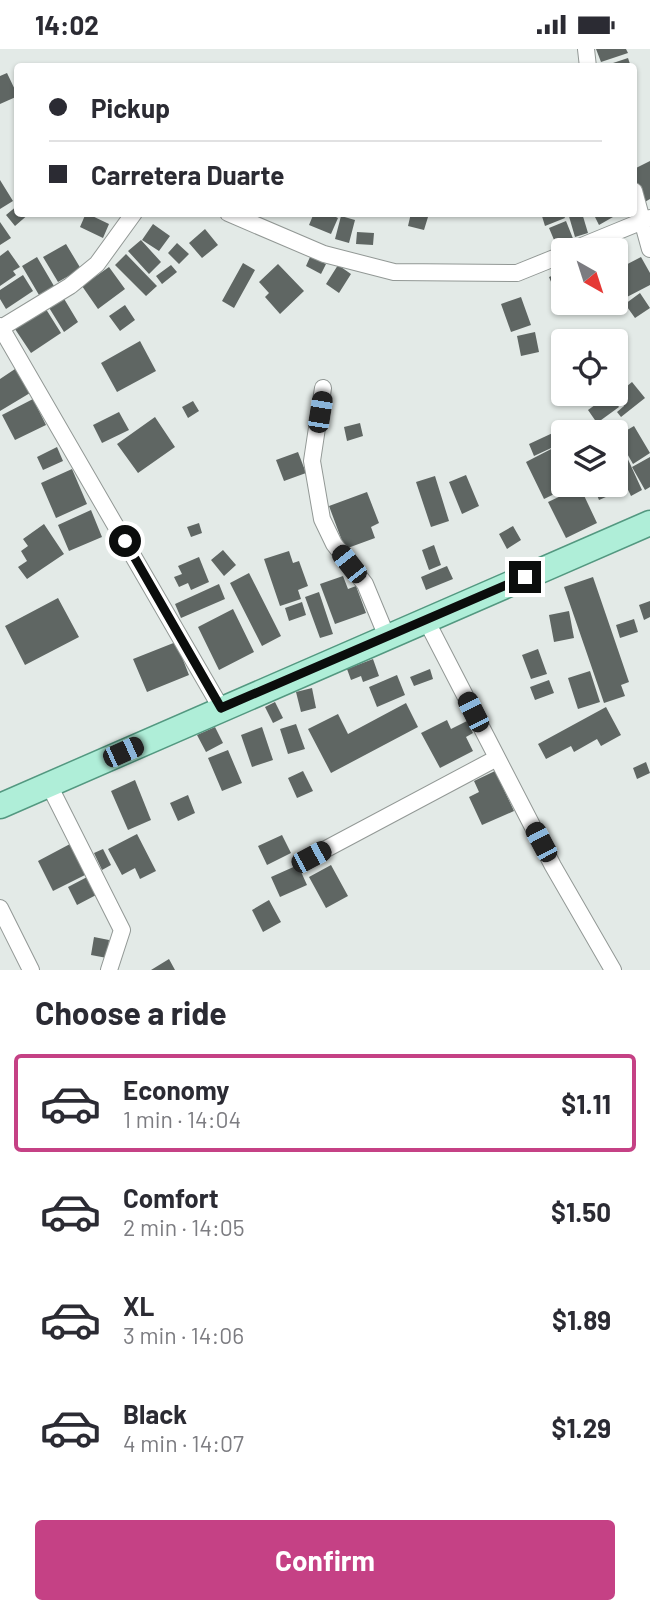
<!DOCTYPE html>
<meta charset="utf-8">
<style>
body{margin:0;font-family:Barlow,sans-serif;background:#f2f2f3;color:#2b2b33;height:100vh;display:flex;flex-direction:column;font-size:26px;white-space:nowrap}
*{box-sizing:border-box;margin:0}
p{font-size:23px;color:#7c7c81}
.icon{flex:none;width:38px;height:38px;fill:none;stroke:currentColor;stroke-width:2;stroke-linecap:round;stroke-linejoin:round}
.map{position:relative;height:921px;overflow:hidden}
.details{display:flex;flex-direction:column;background:#fff;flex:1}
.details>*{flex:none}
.guide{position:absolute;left:14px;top:14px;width:623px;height:154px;border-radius:7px;box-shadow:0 2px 5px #0004;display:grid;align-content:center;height:154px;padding:0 35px;background:#fff}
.needle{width:46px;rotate:141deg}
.buttons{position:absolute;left:551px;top:189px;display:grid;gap:14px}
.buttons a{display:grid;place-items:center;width:77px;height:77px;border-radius:7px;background:#fff;box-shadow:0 2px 5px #0004;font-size:35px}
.end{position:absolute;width:32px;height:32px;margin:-16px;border:9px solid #0b0d0c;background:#fff;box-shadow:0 0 0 4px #fff}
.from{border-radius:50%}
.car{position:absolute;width:21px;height:42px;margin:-21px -10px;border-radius:9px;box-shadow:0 0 5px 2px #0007;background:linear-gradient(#222 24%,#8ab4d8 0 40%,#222 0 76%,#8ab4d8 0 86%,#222 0)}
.guide b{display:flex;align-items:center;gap:24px;height:66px;font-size:26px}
.guide b+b{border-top:2px solid #e1e1e2}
.guide i{width:18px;height:18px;background:#2b2b33}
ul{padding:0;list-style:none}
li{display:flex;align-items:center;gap:21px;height:98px;margin:0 14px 10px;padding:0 21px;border:4px solid transparent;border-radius:7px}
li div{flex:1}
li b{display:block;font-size:26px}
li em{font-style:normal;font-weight:700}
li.selected{border-color:#c54185}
li>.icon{width:63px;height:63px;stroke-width:1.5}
h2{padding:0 35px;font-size:32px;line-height:84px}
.action{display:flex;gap:14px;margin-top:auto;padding:14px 35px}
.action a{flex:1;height:80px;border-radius:7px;background:#c54185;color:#fff;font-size:28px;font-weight:700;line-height:80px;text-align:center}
.status{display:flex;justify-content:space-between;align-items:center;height:49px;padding:0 35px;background:#fff;direction:ltr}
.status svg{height:19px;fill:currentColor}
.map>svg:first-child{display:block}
.building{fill:#5f6663}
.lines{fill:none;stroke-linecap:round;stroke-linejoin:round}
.minor-casing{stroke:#929895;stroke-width:18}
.primary-casing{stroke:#539880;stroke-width:27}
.minor{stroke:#fff;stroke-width:16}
.primary{stroke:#afeed8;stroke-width:24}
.route{stroke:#0b0d0c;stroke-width:9}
</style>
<div class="status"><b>14:02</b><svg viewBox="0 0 49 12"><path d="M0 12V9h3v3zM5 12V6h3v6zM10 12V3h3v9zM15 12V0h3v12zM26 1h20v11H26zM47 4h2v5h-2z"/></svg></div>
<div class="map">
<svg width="650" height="921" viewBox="0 0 650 921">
<rect width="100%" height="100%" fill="#e3eae7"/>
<path class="building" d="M596,0h30l2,4 -27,9z
M628,9l3,9h-27v-1z
M7,24l11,23 -18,8v-28z
M650,112v38l-7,4 -9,-20v-14z
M0,131l13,21 -13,8z
M18,156v8h12l-15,13 -9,-11z
M86,164l23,11 -6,14 -23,-11z
M314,164h14l10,5 -7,16 -22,-9z
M411,164l17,4 -4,13 -16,-4z
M541,164h22l2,5 -20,8z
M568,164h14l6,20 -13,4z
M593,164h18l2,4 -14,8z
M341,167l14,4 -6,23 -14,-4z
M566,172l8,20 -17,6 -8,-19z
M0,173l11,16 -11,7z
M153,175l17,12 -11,15 -17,-11z
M205,180l13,16 -16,13 -13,-15z
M357,183l17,1 -1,12 -17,-1z
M141,191l20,22 -12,12 -21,-23z
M177,194l12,11 -10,10 -11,-11z
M66,195l15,25 -23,13 -15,-25z
M8,201l12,17 -7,4 3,4 -16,11v-30z
M126,205l31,32 -11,10 -31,-31z
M37,208l17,29 -15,9 -17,-29z
M310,208l16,7 -5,10 -15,-8z
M641,208l9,16v12l-25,13 -9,-18v-10z
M243,214l12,7 -21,38 -12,-7z
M278,215l26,27 -24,23 -15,-17 4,-4 -10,-11z
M171,216l6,7 -15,12 -6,-8z
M338,216l13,9 -12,19 -13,-9z
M109,218l16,22 -27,20 -16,-23z
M564,222v28l-5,2 -10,-24z
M23,226l10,16 -27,18 -6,-10v-9z
M640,244l10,15 -15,10 -10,-14z
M63,248l15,25 -14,10 -16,-26z
M521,248l10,28 -20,7 -10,-28z
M125,256l10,15 -15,11 -11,-15z
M44,257l17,27 -30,20 -18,-27z
M535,283l4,20 -18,4 -4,-20z
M140,292l16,30 -39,21 -16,-29z
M15,320l15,24 -30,18v-32z
M632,333l13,16 -24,19 -4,-5 7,-6 -8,-11z
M610,345l9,13 -22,16 -9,-13z
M33,350l13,26 -31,15 -13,-25z
M193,352l6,10 -11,7 -6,-11z
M119,363l10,18 -27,13 -9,-18z
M155,368l20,30 -37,26 -21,-29z
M360,374l3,13 -16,5 -3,-14z
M634,377l16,27 -17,11 -16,-28z
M557,382l5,12 -28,13 -5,-12z
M557,397l7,12v27h9l-29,14 -18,-37z
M57,398l6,14 -20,9 -6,-13z
M298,403l8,21 -22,8 -8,-21z
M626,406l16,35 -11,6 -15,-31v-5z
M650,408v30l-5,3 -13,-23z
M72,420l15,35 -31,14 -15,-35z
M466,426l13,31 -17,8 -13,-32z
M435,427l14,45 -18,6 -15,-45z
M593,436h18l4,8 -16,7z
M580,438l17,36 -31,15 -18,-36z
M367,443l12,31 -8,4 4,11 -30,11 -16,-43z
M91,461l11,27 -33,14 -11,-26z
M199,474l3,10 -11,4 -4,-10z
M44,475l20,30 -37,25 -9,-12 9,-6 -6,-10 7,-5 -5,-7z
M513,477l8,14 -14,9 -8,-15z
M434,496l7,20 -12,5 -7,-20z
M223,501l13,15 -12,11 -13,-16z
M289,502l4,12 6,-2 9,25 -10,4 3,9 -21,7 -16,-47z
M199,508l10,25 -18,8 -3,-7 -9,4 -5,-10 8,-3 -4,-8z
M447,517l6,13 -27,11 -5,-13z
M249,524l32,63 -19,10 -32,-63z
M343,527l5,13 8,-3 10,27 -31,11 -15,-40z
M593,528l36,105 -8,3 4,11 -21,7 -40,-116z
M219,535l6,15 -44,19 -6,-14z
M319,543l14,42 -13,4 -15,-41z
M58,549l21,39 -54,28 -20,-39z
M650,552v16l-6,3 -5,-15z
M302,553l4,13 -17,6 -4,-13z
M233,560l21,43 -35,18 -21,-43z
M569,562l5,27 -20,4 -5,-27z
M634,570l4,13 -18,6 -4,-13z
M176,593l13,33 -42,17 -14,-33z
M538,600l9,25 -16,5 -9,-24z
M373,610l6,17 -16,6 -2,-6 -10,4 -4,-11z
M430,620l3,10 -19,7 -4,-9z
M590,622l10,31 -22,7 -10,-31z
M397,626l8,20 -28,12 -8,-20z
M549,631l5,13 -19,7 -5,-13z
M312,639l4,20 -15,4 -5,-20z
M275,653l8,16 -10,5 -8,-16z
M406,654l12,24 -87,46 -23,-44 30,-15 10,20z
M606,658l15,28 -20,11 -4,-7 -23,13 -3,-6 -25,13 -8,-15z
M447,671l4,9 16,-8 6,12 -7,4 7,14 -33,17 -19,-35z
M296,675l9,25 -17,5 -8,-25z
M215,678l8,16 -17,9 -9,-17z
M262,678l11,33 -21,7 -11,-32z
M228,701l14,33 -20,8 -14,-33z
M646,713l4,11 -13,6 -4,-11z
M303,722l10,20 -16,7 -9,-20z
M495,722l19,40 -32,14 -13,-28 10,-5 -5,-11z
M135,731l16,40 -23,10 -17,-39z
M188,746l7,18 -17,8 -8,-18z
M137,785l19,37 -16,8 -5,-11 -13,7 -14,-26z
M282,786l9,18 -24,12 -9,-19z
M70,795l15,31 -32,16 -15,-30z
M103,800l8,16 -9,5 -8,-17z
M298,816l9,20 -27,12 -9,-20z
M331,816l17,31 -22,12 -17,-31z
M89,827l9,18 -21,11 -9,-18z
M269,851l12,22 -18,10 -11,-22z
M94,888l15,3 -2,18 -16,-3z
M169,910l6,11h-24z"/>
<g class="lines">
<defs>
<path id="minor" d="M586,0l2,18
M634,142l16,58
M228,164l96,41 70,18 123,1 47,-19
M572,201l78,-32
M0,277l221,382
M1,279l69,-42 27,-22 37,-51
M323,339l-11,73 10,58 12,25 31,40 22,53
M426,571l127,246 60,104
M49,736l73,145 -13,40
M311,808l186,-99
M0,859l31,62"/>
<path id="primary" d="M0,757l650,-283"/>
</defs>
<use href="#minor" class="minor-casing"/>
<use href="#primary" class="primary-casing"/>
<use href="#minor" class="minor"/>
<use href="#primary" class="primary"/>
</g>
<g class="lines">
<path class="route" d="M125,492l96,167 304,-131"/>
</g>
</svg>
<div class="buttons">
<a><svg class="needle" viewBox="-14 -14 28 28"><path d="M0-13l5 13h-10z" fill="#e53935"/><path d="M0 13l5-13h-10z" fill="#7c7c81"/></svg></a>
<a><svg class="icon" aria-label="locate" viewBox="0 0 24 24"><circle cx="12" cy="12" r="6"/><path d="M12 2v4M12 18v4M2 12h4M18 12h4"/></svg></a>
<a><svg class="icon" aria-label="layers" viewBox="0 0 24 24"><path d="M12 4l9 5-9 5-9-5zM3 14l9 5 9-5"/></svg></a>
</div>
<i class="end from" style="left:125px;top:492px"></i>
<i class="end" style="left:525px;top:528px"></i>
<i class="car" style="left:320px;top:363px;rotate:9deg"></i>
<i class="car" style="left:349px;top:515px;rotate:322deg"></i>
<i class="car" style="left:473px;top:663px;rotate:333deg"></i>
<i class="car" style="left:123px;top:703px;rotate:66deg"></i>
<i class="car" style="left:541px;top:793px;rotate:332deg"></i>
<i class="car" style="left:311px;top:808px;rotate:62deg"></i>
<div class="guide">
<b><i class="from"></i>Pickup</b>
<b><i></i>Carretera Duarte</b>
</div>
</div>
<section class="details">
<h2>Choose a ride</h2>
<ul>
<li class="selected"><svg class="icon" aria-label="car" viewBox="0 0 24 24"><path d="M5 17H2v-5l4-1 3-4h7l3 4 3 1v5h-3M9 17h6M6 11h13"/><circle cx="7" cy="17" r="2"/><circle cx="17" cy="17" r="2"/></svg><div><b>Economy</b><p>1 min · 14:04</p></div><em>$1.11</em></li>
<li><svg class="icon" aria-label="car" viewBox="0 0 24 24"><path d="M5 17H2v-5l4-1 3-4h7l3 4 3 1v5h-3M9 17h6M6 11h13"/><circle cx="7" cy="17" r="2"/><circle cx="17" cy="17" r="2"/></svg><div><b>Comfort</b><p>2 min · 14:05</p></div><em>$1.50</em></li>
<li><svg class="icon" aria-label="car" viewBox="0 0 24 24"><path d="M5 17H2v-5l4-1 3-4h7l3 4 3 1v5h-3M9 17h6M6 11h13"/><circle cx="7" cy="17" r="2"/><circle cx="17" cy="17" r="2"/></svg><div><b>XL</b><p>3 min · 14:06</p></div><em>$1.89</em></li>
<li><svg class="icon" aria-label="car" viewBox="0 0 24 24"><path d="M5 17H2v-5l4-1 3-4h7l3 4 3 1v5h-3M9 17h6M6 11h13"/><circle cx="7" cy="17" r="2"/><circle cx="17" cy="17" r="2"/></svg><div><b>Black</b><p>4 min · 14:07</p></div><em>$1.29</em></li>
</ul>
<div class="action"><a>Confirm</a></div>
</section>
